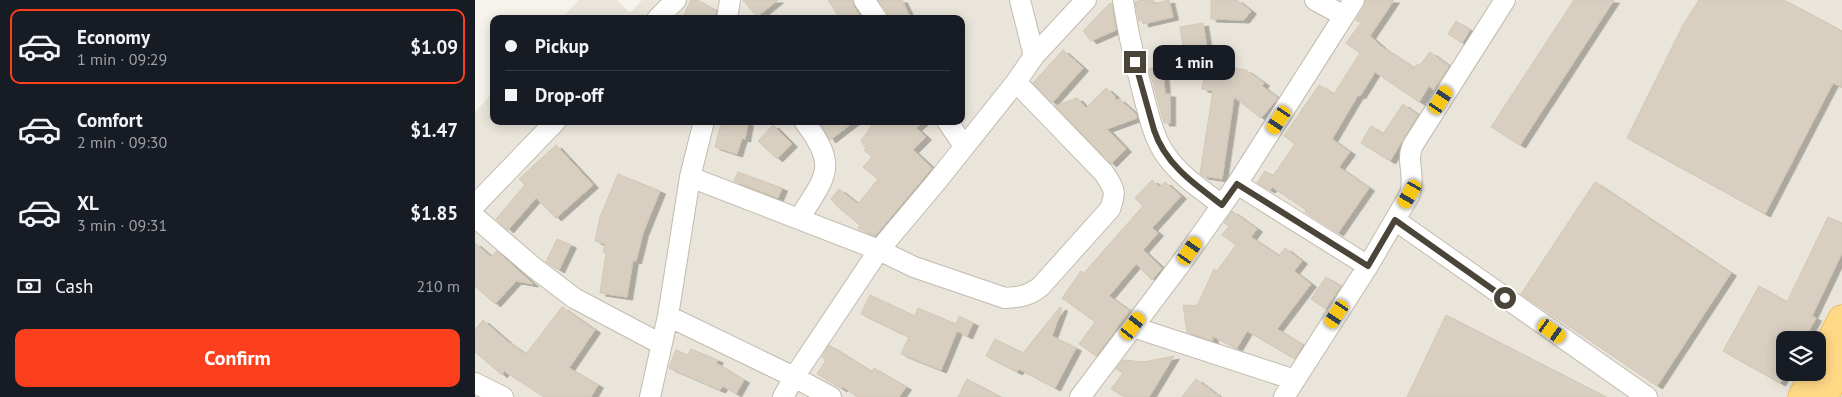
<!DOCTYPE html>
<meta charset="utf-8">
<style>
body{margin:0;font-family:"PT Sans",sans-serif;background:#242831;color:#f1f3f6;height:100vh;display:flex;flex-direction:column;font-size:19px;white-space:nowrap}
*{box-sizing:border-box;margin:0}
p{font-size:16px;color:#9ea1a6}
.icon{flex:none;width:28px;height:28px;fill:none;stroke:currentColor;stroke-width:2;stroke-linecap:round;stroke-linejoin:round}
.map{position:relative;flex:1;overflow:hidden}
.sheet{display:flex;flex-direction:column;background:#171b24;width:475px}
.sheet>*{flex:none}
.hud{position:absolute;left:15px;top:15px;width:475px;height:110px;border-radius:10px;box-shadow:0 2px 12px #0003;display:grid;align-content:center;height:110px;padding:0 15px;background:#171b24}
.tools{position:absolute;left:1301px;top:331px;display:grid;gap:10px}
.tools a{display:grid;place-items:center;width:50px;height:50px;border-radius:10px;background:#171b24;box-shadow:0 2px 12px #0003;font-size:25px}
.end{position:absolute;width:22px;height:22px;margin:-11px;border:6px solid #4b4439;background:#fff;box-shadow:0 0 0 2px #fff}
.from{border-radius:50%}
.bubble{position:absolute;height:35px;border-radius:10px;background:#171b24;box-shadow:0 2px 12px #0003;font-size:16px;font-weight:800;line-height:35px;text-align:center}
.car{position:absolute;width:15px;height:30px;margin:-15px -8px;border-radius:6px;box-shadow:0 0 4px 1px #0007;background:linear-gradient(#f5c518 24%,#345 0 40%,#f5c518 0 76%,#345 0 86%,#f5c518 0)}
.hud b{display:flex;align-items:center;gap:18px;height:48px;font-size:19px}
.hud b+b{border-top:1px solid #363941}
.hud i{width:12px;height:12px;background:#f1f3f6}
ul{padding:9px 0 0;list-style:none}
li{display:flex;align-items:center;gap:15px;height:75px;margin:0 10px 8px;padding:0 5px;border:2px solid transparent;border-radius:10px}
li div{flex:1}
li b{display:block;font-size:19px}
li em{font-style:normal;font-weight:800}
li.on{border-color:#fc3f1d}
li>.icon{width:45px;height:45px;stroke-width:1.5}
.pay{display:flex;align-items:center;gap:12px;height:55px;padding:0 15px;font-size:19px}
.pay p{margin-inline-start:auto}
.primary-button{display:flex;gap:10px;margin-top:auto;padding:10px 15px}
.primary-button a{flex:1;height:58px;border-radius:10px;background:#fc3f1d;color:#fff;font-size:20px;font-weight:800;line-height:58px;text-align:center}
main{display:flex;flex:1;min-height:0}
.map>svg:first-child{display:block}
.residential{fill:#eae5da;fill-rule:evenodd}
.building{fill:#d8cfc1;stroke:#d3c7b4;filter:url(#shadow)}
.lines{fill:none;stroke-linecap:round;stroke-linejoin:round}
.minor-casing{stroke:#c2bbae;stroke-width:22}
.trunk-casing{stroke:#e0a43c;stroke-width:29}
.minor{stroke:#fff;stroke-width:20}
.trunk{stroke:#ffd985;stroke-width:28}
.route{stroke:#4b4439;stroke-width:6}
</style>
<main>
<section class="sheet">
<ul>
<li class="on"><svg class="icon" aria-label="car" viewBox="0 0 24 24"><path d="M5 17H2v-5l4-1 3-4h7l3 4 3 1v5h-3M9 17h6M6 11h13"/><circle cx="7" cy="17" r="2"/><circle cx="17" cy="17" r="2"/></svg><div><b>Economy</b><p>1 min · 09:29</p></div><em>$1.09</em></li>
<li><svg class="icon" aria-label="car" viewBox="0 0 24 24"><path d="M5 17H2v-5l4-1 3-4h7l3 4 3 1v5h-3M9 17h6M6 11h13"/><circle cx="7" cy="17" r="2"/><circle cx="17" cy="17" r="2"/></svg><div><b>Comfort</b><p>2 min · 09:30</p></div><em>$1.47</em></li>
<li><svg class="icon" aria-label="car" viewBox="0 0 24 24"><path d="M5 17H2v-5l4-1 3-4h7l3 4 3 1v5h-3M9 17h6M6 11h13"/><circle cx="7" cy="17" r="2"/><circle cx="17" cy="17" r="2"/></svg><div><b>XL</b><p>3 min · 09:31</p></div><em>$1.85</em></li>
</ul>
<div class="pay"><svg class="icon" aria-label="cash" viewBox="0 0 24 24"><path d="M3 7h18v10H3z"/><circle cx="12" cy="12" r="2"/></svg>Cash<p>210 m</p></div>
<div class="primary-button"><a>Confirm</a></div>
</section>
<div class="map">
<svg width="1367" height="397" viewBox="0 0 1367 397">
<defs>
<filter id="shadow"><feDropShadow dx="5.5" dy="3" stdDeviation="0" flood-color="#0004"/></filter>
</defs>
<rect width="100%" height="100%" fill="#f6f3ec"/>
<path class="residential" d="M104,0h38l13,13 12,-13h1200v397h-1367v-285l19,-21v30h467v-102h-400zM1310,340h32v32h-32z"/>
<path class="building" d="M216,0h6l19,10 -1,9h-33z
M268,0h35l-21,17z
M353,0h24l2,7 8,12h-22z
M403,0h24l9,19h-22l-2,-7z
M667,0h11l1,4 15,-4 4,17 -30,7 -1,-5 -3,2 -4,-19z
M736,0h26l14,11 -7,9 -33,-1z
M891,0h28l-24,36 12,11 32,21 3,-4 2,2 11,-14 19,14 -15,24 -5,-4 -10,16 -44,-30 -15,24 -2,-1 -26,44 18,13 -11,15 30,21 -31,45 -33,-21 1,-2 -34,-23 -2,3 -13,-7 8,-12 8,5 22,-32 -11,-8 35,-51 15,9 26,-41 -14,-10 15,-20 -5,-3 8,-14z
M1099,0h40l-94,145 -29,-18z
M1224,0h85l58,31v56l-9,-4 -68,131 -138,-76 56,-113z
M637,3l4,27 -25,11 -8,-10 26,-27z
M981,21l14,9 -8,13 -14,-9z
M728,23l5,32 -23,4 -5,-32z
M588,50l20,18 -31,35 -19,-20z
M732,64l39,6 18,13 -2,3 16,12 -17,20 -27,-21 -12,82 -19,-3 -3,-2 13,-83 -11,-2z
M674,68h14l2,26h5v29h-6z
M631,88l8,7 2,5 3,-1 17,15 1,4 -30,11 19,20 -15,15 -56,-58 22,-8 9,10z
M928,104l15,11 -28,46 -29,-18 10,-17 12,8z
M247,121h18l8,2 -3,16 -3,-1 -5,16 -22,-7z
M344,121h36l-25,19z
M400,121h49l-8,7 10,9 -13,13 19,18 -57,68 -17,-8 2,-3 -21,-17 -8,-9 8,-10 19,15 20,-25 -15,-12 9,-10 -8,-7 2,-2 -5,-7z
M298,125l19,19 -15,15 -19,-18z
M81,145l37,40 -37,33 -20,-20 -28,32 -12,-11 29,-34 -6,-6z
M263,172l44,16 -4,10 -44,-17z
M143,174l42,17 -17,42 -7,28 -3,-1 -6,37 -27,-4 6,-40 -3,-1 2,-8 -10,-3 5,-24z
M677,180l8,7 5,-5 16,14 -29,32 6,5 -15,17 19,18 -10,12 -16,-16 -27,32 21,15 -34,45 -17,-12 16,-22 -33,-24 19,-27 3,2 59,-67 -8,-8z
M1120,182l136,91 -74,113 -136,-92z
M757,211l25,18 -6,8 28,19 6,-8 17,13 -8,10 17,13 -34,45 26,16 -8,14 -48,-28 -10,17 -25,-12 1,5 -26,-9 -4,-27 14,1 17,-37 3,2 19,-26 -14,-10 7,-9 -5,-3z
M1353,217l14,6v30l-30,63 4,2 -12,22h-19v34l-5,9 -57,-32 36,-65 28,16z
M82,239l14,6 -12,25 -13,-8z
M0,243l16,14 6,-6 36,33 -17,-3 -21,23 -20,-18z
M851,277l15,9 -15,23 -15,-10z
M395,295l45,21 3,-8 38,16 3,-8 14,7 -6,13 -10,-5 -16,39 -40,-16 8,-17 -48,-23z
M87,307l33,23 -26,38 29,17 -7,12h-47l-40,-26 -2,4 -27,-23v-22l8,-10 25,22 18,12z
M585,307l2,1 -10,28 24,12 -21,40 -36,-19 -2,3 -31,-16 9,-17 28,14z
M971,315l160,82h-199z
M354,345l43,27 2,-4 32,19 -7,10h-42l-14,-10 -1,2 -25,-15 9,-14 -4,-3z
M216,349l27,11 -2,3 28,17 -8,14 -13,-8 -3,4 -51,-22 7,-18 12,5z
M699,356l-25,41h-24l-14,-8 12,-16 -7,-4 7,-9 21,2z
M492,379l34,18h-43z
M721,379l24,18h-38z"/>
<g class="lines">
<defs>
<path id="minor" d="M389,0l13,19
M545,0l14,56
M648,0c5,34 13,67 22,101 5,18 9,37 20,53 14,21 37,36 57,51
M840,0l29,16 10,-16
M182,19l19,-19
M252,19l3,-19
M472,121l17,25
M215,177l189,73 58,-69 79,-99 18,-26 52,-56
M762,184l131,82
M0,205l81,-84
M0,217l57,49 42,32 87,46
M324,219c27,-44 40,-52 5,-98
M920,220l252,177
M193,316l126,61 37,20
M658,327l162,53
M0,383l28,14
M175,397l18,-81 22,-139 14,-56
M308,397l11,-20 85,-127 35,17 91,31c16,-1 24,-2 36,-12l69,-77c7,-19 4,-20 -6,-36l-88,-91
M605,397l99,-131 58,-82 107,-168
M809,397l84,-131 42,-72c6,-20 -5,-32 3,-49l92,-145"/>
<path id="trunk" d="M1342,367l25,-48
M1327,397l13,-25
M1349,397l18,-37"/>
</defs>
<use href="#minor" class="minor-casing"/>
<use href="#trunk" class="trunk-casing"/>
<use href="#minor" class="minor"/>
<use href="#trunk" class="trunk"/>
</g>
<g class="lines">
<path class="route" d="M660,62l19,68c11,34 40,54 68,75l15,-21 131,82 27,-46 110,78"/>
</g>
</svg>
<div class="tools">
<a><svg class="icon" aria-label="layers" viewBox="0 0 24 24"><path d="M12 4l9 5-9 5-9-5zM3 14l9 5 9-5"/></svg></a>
</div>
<i class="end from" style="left:1030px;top:298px"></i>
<i class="end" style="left:660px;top:62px"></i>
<div class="bubble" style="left:678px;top:45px;width:82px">1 min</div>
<i class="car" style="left:966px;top:100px;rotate:33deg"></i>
<i class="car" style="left:804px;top:120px;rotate:213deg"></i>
<i class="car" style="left:935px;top:194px;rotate:210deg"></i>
<i class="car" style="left:715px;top:251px;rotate:35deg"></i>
<i class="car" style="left:862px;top:314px;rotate:213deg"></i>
<i class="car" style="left:658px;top:326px;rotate:37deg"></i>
<i class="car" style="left:1077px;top:331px;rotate:125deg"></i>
<div class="hud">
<b><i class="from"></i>Pickup</b>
<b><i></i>Drop-off</b>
</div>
</div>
</main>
